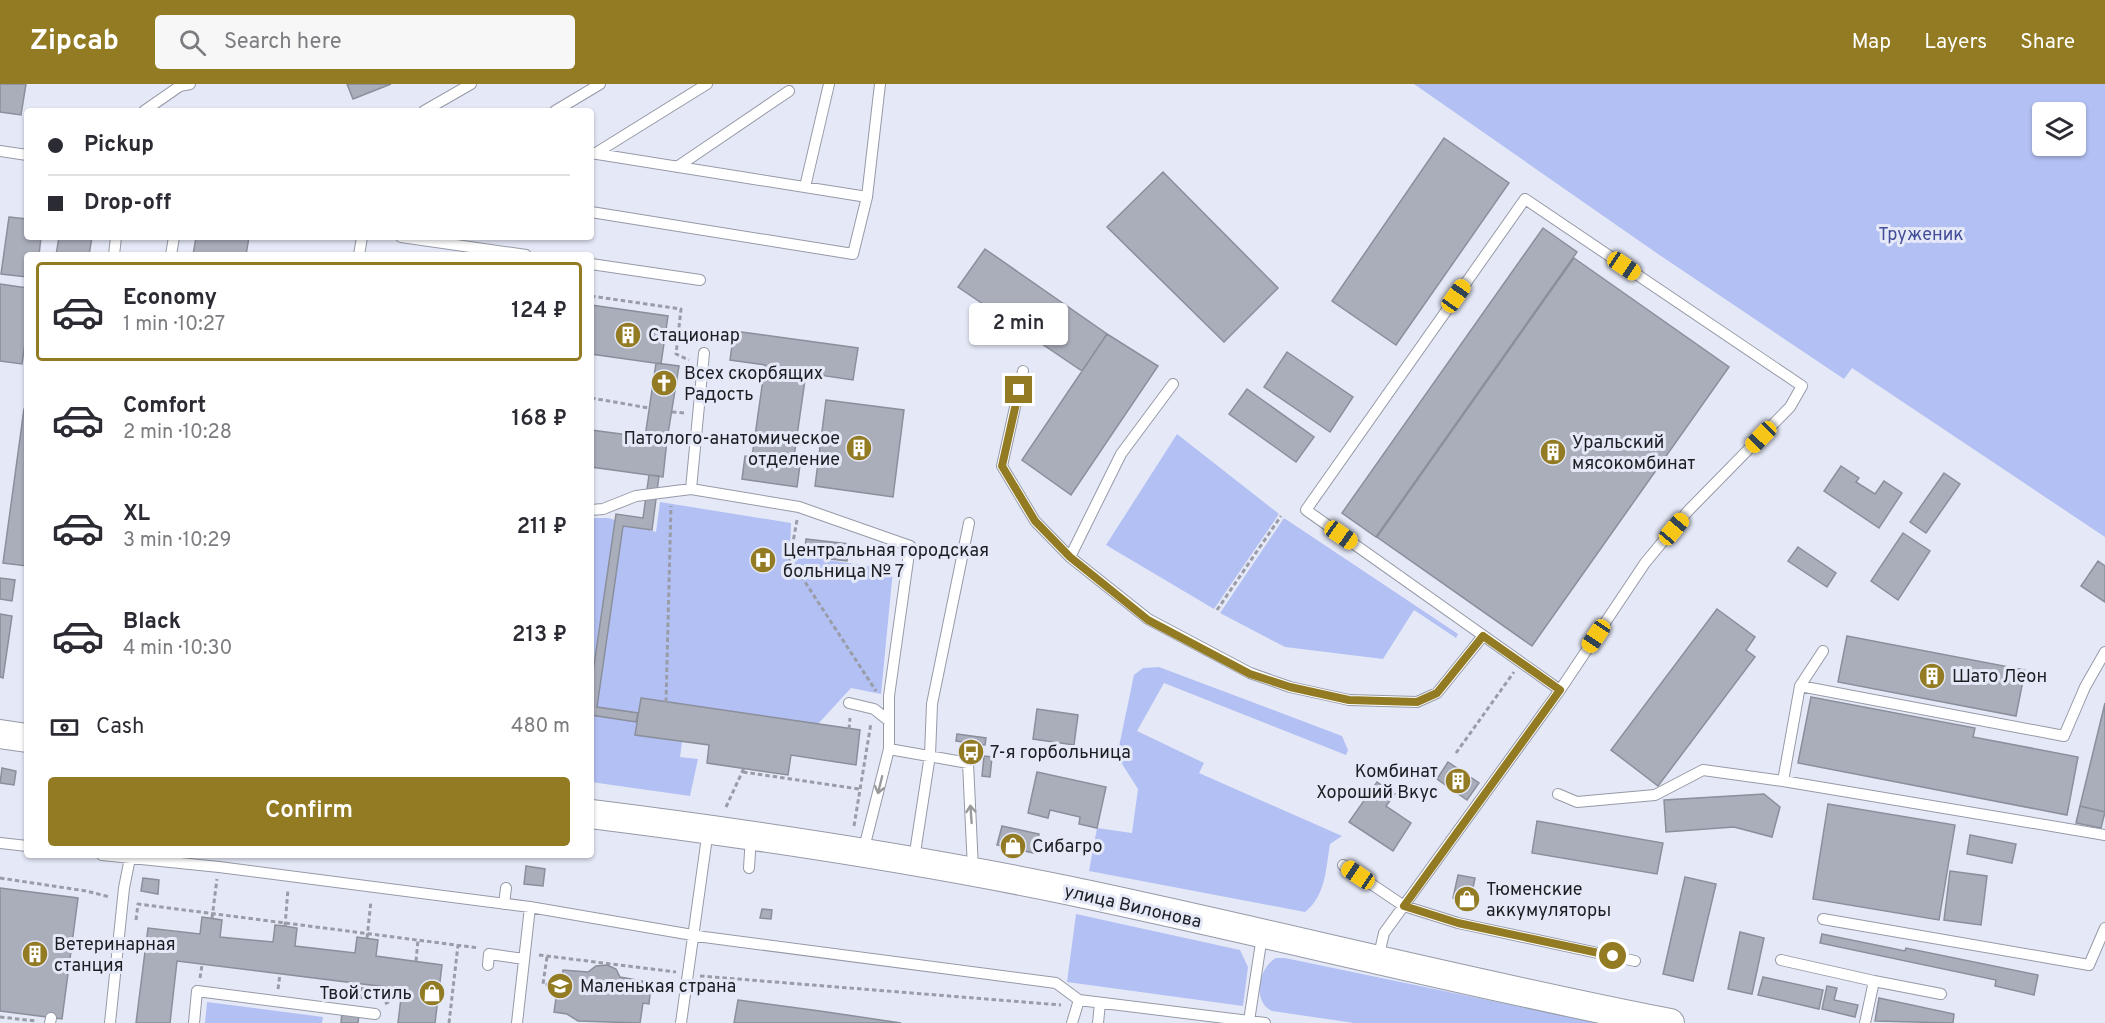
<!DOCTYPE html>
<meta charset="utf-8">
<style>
body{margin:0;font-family:Overpass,sans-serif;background:#f7f7f7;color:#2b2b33;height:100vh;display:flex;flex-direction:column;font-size:22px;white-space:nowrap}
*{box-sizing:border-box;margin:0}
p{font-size:20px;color:#7c7c81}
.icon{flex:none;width:33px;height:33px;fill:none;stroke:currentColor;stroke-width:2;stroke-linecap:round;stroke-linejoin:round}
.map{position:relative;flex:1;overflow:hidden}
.panel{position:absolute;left:24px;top:168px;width:570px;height:606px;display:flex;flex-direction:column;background:#fff;border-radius:6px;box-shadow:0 2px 4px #0004}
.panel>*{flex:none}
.hud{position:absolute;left:24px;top:24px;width:570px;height:132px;border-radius:6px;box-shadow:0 2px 4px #0004;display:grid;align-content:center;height:132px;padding:0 24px;background:#fff}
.fabs{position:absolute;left:2032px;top:18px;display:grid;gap:12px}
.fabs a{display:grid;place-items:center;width:54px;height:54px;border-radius:6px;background:#fff;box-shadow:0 2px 4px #0004;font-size:30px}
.end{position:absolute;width:27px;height:27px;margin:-14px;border:8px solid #927b22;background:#fff;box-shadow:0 0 0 3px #fff}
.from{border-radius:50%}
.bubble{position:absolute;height:42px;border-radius:6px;background:#fff;box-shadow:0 2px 4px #0004;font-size:20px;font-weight:600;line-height:42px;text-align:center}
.car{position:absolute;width:18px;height:36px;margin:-18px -9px;border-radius:8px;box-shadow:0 0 4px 2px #0007;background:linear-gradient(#f5c518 24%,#345 0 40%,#f5c518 0 76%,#345 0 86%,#f5c518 0)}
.hud b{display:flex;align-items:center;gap:21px;height:57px;font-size:22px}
.hud b+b{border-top:2px solid #e1e1e2}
.hud i{width:15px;height:15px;background:#2b2b33}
ul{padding:10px 0 0;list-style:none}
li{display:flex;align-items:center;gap:18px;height:99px;margin:0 12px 9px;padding:0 12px;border:3px solid transparent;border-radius:6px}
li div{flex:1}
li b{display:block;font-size:22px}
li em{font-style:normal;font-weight:600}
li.active{border-color:#927b22}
li>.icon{width:54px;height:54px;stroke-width:1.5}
.pay{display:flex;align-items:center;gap:15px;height:66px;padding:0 24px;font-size:22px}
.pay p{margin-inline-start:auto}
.cta{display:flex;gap:12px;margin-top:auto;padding:12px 24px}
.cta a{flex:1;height:69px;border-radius:6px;background:#927b22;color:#fff;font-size:24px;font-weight:600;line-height:69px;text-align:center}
header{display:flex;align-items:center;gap:36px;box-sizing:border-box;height:84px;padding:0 30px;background:#927b22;color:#fff}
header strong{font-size:28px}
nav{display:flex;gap:33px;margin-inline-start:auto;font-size:21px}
.search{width:420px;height:54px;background:#f7f7f7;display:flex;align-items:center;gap:15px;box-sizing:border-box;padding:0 21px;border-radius:6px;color:#7c7c81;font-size:22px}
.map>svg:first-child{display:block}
.green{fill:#b3c0f3;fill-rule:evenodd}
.building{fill:#aaaebb;stroke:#8b8e9b;stroke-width:1.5}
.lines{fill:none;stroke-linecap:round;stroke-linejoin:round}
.lane-casing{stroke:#969aa7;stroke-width:12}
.secondary-casing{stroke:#969aa7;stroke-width:30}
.path{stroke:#9a9ca7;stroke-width:3;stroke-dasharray:4.5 3;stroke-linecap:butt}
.lane{stroke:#fff;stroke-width:10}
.secondary{stroke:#fff;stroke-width:28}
.oneway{stroke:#999a9c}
.route{stroke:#927b22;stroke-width:8}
.labels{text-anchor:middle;stroke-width:6;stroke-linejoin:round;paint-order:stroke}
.park-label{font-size:18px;fill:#424e98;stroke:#e5e9f7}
.poi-label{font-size:18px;fill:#1d1e23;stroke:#e5e9f7;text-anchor:start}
.street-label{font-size:18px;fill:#1d1e23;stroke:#e5e9f7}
</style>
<header>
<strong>Zipcab</strong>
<div class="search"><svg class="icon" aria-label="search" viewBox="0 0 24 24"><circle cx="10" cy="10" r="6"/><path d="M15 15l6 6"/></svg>Search here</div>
<nav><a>Map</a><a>Layers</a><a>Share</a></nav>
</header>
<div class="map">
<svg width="2105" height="939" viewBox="0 0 2105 939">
<rect width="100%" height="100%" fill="#e5e9f7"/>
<path class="green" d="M1414,0h691v453l-253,-169 -8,11 -186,-125zM2043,28h33v34h-33z
M1177,350l102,80 -65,95 -108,-64z
M660,418l131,21 -1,31 103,16 -12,124 -30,-6 -33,36 -177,-26 -5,37 46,7 -2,15 18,2 -8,37 -99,-14v-264h17l48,14z
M1284,434l174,116 -2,4 -42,-28 -31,49 -98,-12 -65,-34z
M1159,583l183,69 6,14 -2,5 -182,-72 -27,48 67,32 -5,10 143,63 -12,8c-4,23 -4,52 -25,68l-216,-41 8,-43 35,5 6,-44 -21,-33 17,-81 9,-7z
M1076,830l164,36 8,17 -5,39 -176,-24z
M1276,874h9l313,65h-244l-82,-12c-20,-9 -14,-43 4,-53z
M207,918l116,15 -1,6h-117z"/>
<path class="building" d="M0,0h26l-5,31 -21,-3z
M347,0h44l-38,15z
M1444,54l65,45 -113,162 -64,-44z
M1163,88l115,116 -54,54 -117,-115z
M9,133l18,2v18h14l-2,18h-12v22l-26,-3z
M1543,144l34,24 -201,285 -34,-24z
M59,153h33l-3,18h-33z
M196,153h53l-3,18h-53z
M985,165l122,85 -25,37 -124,-84z
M1574,174l155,109 -197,279 -155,-109z
M0,200l27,4v41l-5,35 -22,-3z
M591,221l77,11 -7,48 -70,-10z
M734,247l124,17 -5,32 -47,-7 -13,91 7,1 -3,22 -55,-8 3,-23 7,1 13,-92 -35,-5z
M1107,250l51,32 -87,129 -49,-35z
M1287,268l66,45 -23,35 -66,-45z
M656,279l23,3 -12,74 -22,-3z
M1247,305l67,48 -18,25 -67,-48z
M826,316l78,10 -11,87 -78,-11z
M24,325h3v157l-24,-3z
M591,346l76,10 -4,37 -72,-10z
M1841,382l18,12 -3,4 19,12 9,-13 18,12 -23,35 -55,-37z
M1944,389l16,11 -34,49 -16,-11z
M649,391l10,1 -7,54 -29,-4 -26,181 41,6 -2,9 -45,-7v-29l25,-172 27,4z
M1903,449l27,18 -32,49 -27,-19z
M806,455l43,5 -2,17 -43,-5z
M1798,463l38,26 -9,14 -39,-26z
M2098,477l7,5v36l-24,-16z
M0,494l15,2 -3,21 -12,-2z
M1717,525l38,28 -9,13 9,7 -97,129 -47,-36z
M0,530l12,2 -9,62 -3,-1z
M1847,552l178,34 -9,46 -178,-34z
M1811,613l164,31 -2,9 105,20 -11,58 -269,-52z
M641,614l219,32 -4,35 -65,-10 -3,20 -81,-12 2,-18 -74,-10z
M2105,619v109l-25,-6z
M1037,625l41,6 -4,30 -41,-6z
M957,650l29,4 -1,7 -29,-4z
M984,672l8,1 -2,20 -8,-1z
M1448,678l31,21 -12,17 -30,-21z
M2,684l14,3 -2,14 -14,-2z
M1037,688l69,15 -9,41 -18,-4 1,-7 -30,-7 -2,8 -20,-5z
M1377,698l18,12 -9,12 25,17 -18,28 -44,-29z
M1764,710l16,13 -8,30 -38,-10 -68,5 -2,-32z
M1828,720l127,21 -16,95 -126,-21z
M2080,722l25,6 -4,16 -25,-5z
M1537,737l126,22 -6,31 -125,-21z
M1002,742l37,8 -5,19 -37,-8z
M1970,751l46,9 -4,19 -45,-9z
M526,782l19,3 -2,17 -19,-2z
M1950,787l37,5 -6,49 -37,-5z
M1458,791l17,3 -5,24 -17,-4z
M1685,793l31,7 -23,97 -30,-7z
M143,794l16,2 -1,14 -17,-3z
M0,804l78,10 -16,121 -62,-8z
M762,825l10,1 -1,9 -11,-1z
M202,833l20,3 -2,17 53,5 2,-17 10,1 12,2 -2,18 60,7 2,-16 21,3 -2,16 66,9 -7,58h-37l4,-34 -225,-28 -7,62h-34l12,-95 52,6z
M1740,848l24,6 -12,56 -24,-5z
M1822,850l83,17 1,-3 132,27 -4,20 -39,-9 1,-6 -176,-37z
M607,881l9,4 4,8 23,4 -1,12 8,1 -1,10 -6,-1 -3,20 -62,-2 -11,-7 -13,-2 3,-21 -5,-1 1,-9h8l2,-11 25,2 8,-6z
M1763,893l60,13 -4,19 -61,-14z
M1827,902l10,2 -3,12 24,5 -3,12 -33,-8z
M1879,914l75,16 -1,9 -78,-2z
M738,916l82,11 81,12h-167z
M342,928l17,3 -1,8h-17z"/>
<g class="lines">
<defs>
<path id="lane" d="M144,27l36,-25 10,-2
M424,27l47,-27
M555,27l45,-27
M0,67l27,4
M591,69l276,44
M596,69l111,-69
M677,83l112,-76
M805,103l24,-103
M591,128l262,42 14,-57 13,-113
M401,153l125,18
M114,171l2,-18
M171,171l3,-18
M359,171l3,-18
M591,180l109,16
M704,269l-13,136 108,18 111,39 -21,150v53
M1023,287l-21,95 33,55 35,36
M1173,300l-52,70 -51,103 78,62 102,54 40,14 59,13 68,2 20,-9 46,-57
M591,426l12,-1 33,-13 55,-7
M2105,568l-20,35 -21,49 -264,-50 -17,95 322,54
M1800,602l23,-35
M849,619l25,6 14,11
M1558,710l19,8 78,-7 48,-25 80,11
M0,759l27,3
M863,768l26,-103 79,14 5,106
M102,771l117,12 311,40 174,30 352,46 23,17 170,21 13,-85
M914,775l16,-104 2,-51 37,-181
M1343,781l61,41 54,17 177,38
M749,784l2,-32
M504,820l2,-16
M1823,835l266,46 16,-37
M1378,875l6,-26 176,-243 85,-127 43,-52 102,-104 12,-21 -277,-187 -219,311 254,180
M1781,876l93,21 -9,42
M488,881l1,-11 35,5
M1874,897l67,13
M50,939l1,-5
M110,939l14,-135 6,-30
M194,939l3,-32 178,23
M517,939l13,-116
M681,939l27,-193
M1072,939l7,-23
M1098,939l2,-20
M1249,939v-2l16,2"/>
<path id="secondary" d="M0,650l27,4
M591,730c160,20 321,44 480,77 200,42 398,93 599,132"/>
</defs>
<use href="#lane" class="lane-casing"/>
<use href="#secondary" class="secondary-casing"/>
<path class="path" d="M591,212l90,13 -5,45 13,6
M591,314l58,10
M672,328l13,1
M797,436l-7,39 86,132
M1217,526l64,-94
M666,618l5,-196
M849,645l1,-11
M1456,669l58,-81
M743,688l116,17
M726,723l18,-39
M854,742l17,-103
M0,794l86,13 24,6
M212,834l5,-39
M136,836l2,-16 341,44
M285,842l3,-37
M367,854l4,-37
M539,871l137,17
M547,873l-4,27 10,1
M416,877l2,-21
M700,892l361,29
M200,894l2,-13
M278,905l2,-15
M361,915l2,-15
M385,920l17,-10
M0,933l36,4
M449,939l9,-78"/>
<use href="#lane" class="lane"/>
<use href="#secondary" class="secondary"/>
</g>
<defs><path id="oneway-shaft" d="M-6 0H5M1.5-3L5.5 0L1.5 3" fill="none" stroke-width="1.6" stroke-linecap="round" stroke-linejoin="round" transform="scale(1.5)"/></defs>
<g class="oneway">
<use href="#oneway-shaft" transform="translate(880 701) rotate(104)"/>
<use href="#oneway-shaft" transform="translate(971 730) rotate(-94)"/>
</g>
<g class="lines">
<path class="route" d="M1019,306l-17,76 33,55 35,36 78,63 102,54 40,13 59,13 68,2 20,-9 46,-57 77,54 -156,216 54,17 155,33"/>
</g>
<defs>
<symbol id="building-disc" viewBox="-11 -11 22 22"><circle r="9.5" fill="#927b22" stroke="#e5e9f7"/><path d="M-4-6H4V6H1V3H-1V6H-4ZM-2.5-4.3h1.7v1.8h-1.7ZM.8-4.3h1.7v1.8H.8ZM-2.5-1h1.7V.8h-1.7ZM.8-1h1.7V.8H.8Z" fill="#fff"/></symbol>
<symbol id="church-disc" viewBox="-11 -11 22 22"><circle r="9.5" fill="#927b22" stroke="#e5e9f7"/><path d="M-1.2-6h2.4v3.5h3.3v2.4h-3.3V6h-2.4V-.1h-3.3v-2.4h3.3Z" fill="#fff"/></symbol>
<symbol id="hospital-disc" viewBox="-11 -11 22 22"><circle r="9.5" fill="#927b22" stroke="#e5e9f7"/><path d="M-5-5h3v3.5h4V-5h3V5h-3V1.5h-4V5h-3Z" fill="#fff"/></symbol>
<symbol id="bus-disc" viewBox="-11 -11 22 22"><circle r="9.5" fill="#927b22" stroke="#e5e9f7"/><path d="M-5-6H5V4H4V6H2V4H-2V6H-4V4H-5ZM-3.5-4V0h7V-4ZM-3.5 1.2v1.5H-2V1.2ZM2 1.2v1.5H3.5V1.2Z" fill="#fff"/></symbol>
<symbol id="shop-disc" viewBox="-11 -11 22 22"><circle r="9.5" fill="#927b22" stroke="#e5e9f7"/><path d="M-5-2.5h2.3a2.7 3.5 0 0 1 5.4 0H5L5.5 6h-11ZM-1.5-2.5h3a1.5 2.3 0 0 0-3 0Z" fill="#fff"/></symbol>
<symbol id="school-disc" viewBox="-11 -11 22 22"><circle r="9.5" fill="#927b22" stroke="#e5e9f7"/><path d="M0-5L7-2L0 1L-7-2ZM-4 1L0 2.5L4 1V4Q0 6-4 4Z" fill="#fff"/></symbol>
</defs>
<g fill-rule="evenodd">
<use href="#building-disc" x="613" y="236" width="30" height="30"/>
<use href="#church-disc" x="649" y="284" width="30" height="30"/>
<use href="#building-disc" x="844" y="349" width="30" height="30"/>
<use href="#building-disc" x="1538" y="353" width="30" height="30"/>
<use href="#hospital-disc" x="748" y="461" width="30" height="30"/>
<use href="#building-disc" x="1917" y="577" width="30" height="30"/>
<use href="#bus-disc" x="956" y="653" width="30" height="30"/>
<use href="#building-disc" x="1443" y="682" width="30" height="30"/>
<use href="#shop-disc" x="998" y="747" width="30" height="30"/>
<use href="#shop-disc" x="1452" y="800" width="30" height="30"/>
<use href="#building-disc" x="20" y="855" width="30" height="30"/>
<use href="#school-disc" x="545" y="887" width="30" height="30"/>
<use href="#shop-disc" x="417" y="894" width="30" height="30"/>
</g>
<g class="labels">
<g class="park-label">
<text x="1921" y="156">Труженик</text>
</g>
<g class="poi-label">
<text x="648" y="257">Стационар</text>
<text x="684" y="295">Всех скорбящих<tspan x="684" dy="21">Радость</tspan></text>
<text x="840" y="360" text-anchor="end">Патолого-анатомическое<tspan x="840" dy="21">отделение</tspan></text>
<text x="1572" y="364">Уральский<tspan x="1572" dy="21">мясокомбинат</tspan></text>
<text x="783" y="472">Центральная городская<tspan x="783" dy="21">больница № 7</tspan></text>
<text x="1952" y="598">Шато Леон</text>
<text x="990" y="674">7-я горбольница</text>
<text x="1438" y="693" text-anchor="end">Комбинат<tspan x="1438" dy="21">Хороший Вкус</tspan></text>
<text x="1032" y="768">Сибагро</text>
<text x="1486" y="811">Тюменские<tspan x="1486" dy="21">аккумуляторы</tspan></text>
<text x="54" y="866">Ветеринарная<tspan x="54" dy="21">станция</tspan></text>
<text x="580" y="908">Маленькая страна</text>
<text x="412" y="915" text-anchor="end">Твой стиль</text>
</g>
<g class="street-label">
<text transform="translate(1133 822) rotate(13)" y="6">улица Вилонова</text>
</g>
</g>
</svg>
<div class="fabs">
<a><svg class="icon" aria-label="layers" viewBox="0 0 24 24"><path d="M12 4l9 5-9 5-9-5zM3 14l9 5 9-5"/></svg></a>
</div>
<i class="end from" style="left:1613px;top:872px"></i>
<i class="end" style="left:1019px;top:306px"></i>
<div class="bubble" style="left:969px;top:219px;width:99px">2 min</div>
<i class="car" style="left:1624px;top:182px;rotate:124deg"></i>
<i class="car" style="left:1456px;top:212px;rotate:35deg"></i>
<i class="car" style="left:1761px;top:353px;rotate:224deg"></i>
<i class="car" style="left:1674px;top:445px;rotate:40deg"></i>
<i class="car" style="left:1341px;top:451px;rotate:125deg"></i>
<i class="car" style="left:1596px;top:552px;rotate:214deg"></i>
<i class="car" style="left:1358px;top:791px;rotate:304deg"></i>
<div class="hud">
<b><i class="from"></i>Pickup</b>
<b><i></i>Drop-off</b>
</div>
<section class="panel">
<ul>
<li class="active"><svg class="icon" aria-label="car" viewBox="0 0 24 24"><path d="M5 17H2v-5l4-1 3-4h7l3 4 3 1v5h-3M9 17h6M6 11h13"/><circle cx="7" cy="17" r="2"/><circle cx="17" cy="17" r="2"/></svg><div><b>Economy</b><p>1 min · 10:27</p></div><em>124 ₽</em></li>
<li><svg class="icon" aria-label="car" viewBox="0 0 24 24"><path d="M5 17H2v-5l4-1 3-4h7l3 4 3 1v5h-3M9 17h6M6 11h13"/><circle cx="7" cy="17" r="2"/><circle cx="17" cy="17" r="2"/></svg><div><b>Comfort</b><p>2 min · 10:28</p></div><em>168 ₽</em></li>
<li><svg class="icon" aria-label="car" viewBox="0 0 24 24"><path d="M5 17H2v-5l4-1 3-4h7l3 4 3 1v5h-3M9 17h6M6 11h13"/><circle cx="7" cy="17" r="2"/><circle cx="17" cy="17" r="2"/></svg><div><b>XL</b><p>3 min · 10:29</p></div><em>211 ₽</em></li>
<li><svg class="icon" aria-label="car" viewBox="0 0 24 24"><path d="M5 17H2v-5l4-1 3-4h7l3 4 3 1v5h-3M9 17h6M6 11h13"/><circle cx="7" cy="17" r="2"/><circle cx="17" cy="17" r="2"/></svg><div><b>Black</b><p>4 min · 10:30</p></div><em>213 ₽</em></li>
</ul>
<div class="pay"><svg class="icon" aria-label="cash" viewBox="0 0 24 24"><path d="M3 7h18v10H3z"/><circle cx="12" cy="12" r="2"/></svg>Cash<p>480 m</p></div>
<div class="cta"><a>Confirm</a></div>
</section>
</div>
